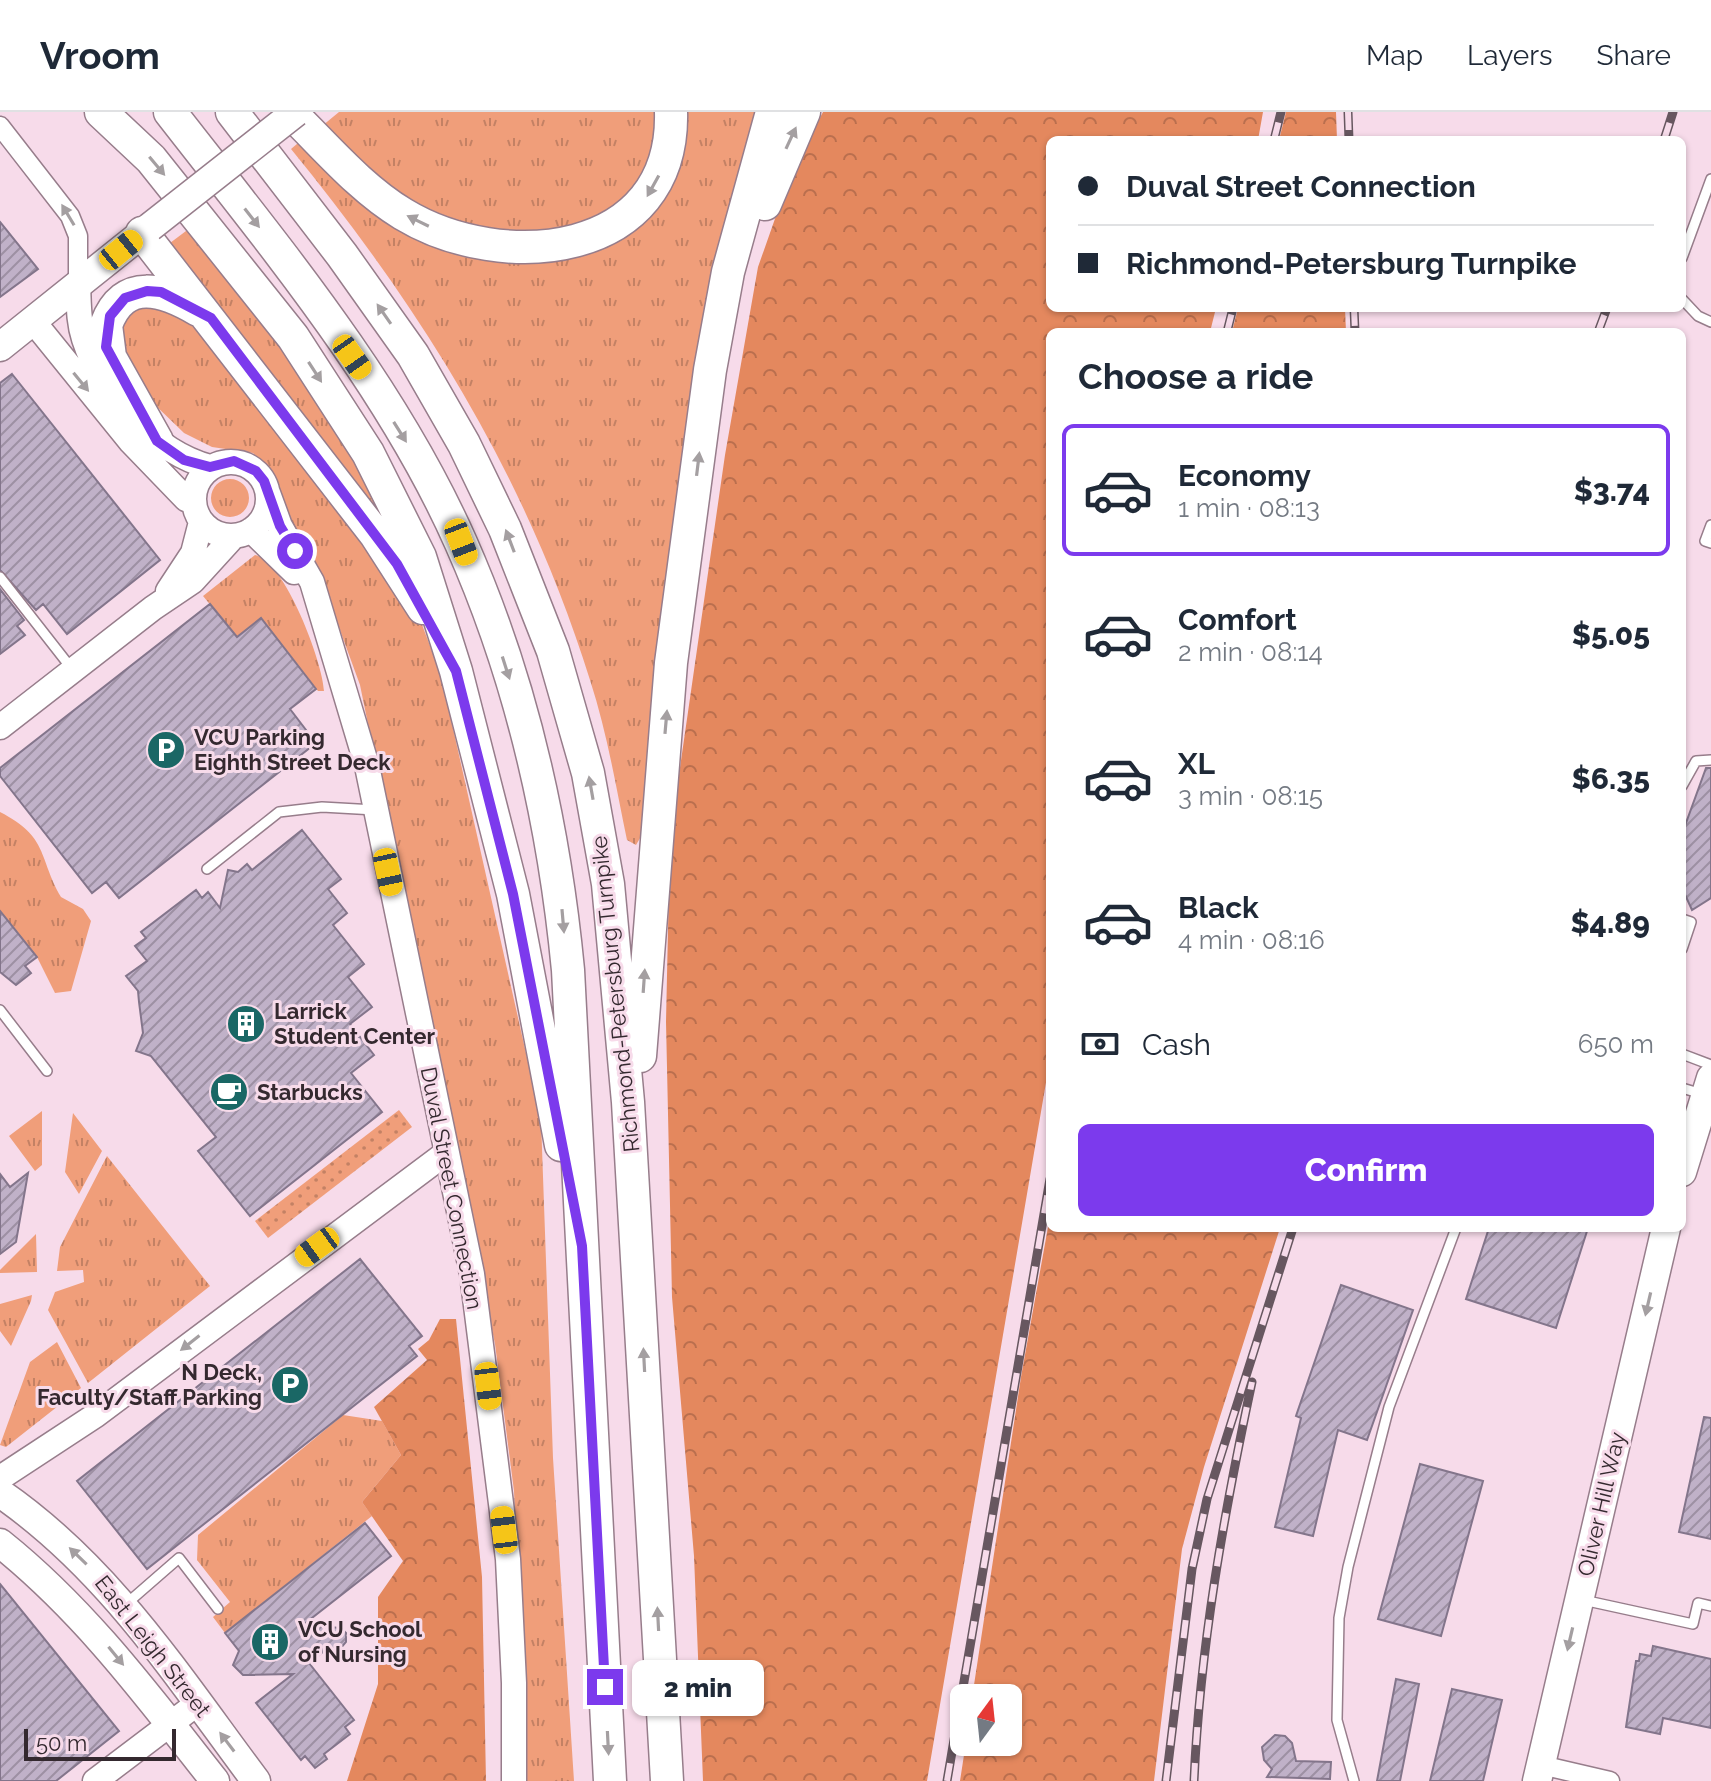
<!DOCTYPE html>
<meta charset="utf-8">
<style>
body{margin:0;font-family:Raleway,sans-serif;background:#f6f6f7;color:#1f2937;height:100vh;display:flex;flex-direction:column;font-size:30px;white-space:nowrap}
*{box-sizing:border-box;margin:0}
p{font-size:26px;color:#747a83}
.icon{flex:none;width:44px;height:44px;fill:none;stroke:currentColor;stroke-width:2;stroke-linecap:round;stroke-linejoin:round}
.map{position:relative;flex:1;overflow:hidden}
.side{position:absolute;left:1046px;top:216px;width:640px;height:904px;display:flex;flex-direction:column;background:#fff;border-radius:12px;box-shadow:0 2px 6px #0004}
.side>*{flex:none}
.banner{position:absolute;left:1046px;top:24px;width:640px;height:176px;border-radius:12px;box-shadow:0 2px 6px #0004;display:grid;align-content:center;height:176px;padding:0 32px;background:#fff}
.needle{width:52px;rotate:15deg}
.tools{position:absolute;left:950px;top:1572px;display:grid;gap:16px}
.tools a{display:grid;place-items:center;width:72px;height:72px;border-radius:12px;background:#fff;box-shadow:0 2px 6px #0004;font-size:40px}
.scale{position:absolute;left:24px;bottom:20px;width:152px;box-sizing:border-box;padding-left:8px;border:4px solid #34292f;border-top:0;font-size:22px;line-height:28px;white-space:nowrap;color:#34292f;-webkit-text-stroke:6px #f7dbea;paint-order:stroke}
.end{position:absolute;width:36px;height:36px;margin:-18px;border:10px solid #7c3aed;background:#fff;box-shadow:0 0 0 4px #fff}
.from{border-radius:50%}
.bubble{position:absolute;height:56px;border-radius:12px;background:#fff;box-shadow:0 2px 6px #0004;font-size:26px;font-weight:800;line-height:56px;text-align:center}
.car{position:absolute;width:24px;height:48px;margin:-24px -12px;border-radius:10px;box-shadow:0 0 6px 2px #0007;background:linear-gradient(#f5c518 24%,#345 0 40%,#f5c518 0 76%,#345 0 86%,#f5c518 0)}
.banner b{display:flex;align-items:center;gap:28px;height:76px;font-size:30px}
.banner b+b{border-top:2px solid #e0e1e3}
.banner i{width:20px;height:20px;background:#1f2937}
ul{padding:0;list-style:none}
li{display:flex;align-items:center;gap:24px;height:132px;margin:0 16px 12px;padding:0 16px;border:4px solid transparent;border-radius:12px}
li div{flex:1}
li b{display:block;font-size:30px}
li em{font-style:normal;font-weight:800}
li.current{border-color:#7c3aed}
li>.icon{width:72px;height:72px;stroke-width:1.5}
h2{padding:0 32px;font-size:36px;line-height:96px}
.pay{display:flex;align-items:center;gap:20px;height:88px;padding:0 32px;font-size:30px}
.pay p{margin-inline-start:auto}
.action{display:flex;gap:16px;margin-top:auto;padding:16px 32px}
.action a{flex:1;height:92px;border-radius:12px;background:#7c3aed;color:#fff;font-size:32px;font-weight:800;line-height:92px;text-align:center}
header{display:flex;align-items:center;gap:48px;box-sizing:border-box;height:112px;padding:0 40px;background:#fff;border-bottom:2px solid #e0e1e3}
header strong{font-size:38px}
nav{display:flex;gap:44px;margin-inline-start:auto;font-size:28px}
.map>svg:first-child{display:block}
.grass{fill:url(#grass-tufts)}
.forest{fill:url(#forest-crowns)}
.garden{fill:url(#garden-dots)}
.building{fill:url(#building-hatch);stroke:#83758b;stroke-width:2}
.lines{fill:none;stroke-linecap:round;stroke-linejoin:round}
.lane-casing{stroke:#977d8b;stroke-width:12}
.street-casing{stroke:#977d8b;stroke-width:21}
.secondary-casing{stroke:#977d8b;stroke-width:27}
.primary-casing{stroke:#977d8b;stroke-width:31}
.highway-casing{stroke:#977d8b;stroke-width:35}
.lane{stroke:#fff;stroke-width:9}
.street{stroke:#fff;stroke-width:18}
.secondary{stroke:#fff;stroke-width:24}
.primary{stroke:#fff;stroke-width:28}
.highway{stroke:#fff;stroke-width:32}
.rail-casing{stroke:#675760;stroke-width:9}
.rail{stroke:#f7dbea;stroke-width:6;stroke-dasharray:18;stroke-linecap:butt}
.primary-bridge-casing{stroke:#977d8b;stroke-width:31;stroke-linecap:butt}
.primary-bridge{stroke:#fff;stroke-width:28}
.oneway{fill:#a49fa1}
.route{stroke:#7c3aed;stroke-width:10}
.labels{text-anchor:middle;stroke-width:6;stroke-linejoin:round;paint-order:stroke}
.poi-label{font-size:22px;font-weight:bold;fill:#34292f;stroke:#f7dbea;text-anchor:start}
.street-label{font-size:22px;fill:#34292f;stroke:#f7dbea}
</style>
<header>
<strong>Vroom</strong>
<nav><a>Map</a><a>Layers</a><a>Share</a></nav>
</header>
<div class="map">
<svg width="1711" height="1669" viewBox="0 0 1711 1669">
<defs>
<pattern id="grass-tufts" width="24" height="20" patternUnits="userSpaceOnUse" patternTransform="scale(2)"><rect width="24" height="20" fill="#f09e7a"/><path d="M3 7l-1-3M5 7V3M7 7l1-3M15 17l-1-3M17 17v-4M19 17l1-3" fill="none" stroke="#c38164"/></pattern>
<pattern id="forest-crowns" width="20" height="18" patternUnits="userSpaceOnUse" patternTransform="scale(2)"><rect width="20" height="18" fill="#e4885e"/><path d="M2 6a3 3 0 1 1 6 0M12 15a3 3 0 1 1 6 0" fill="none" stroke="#ba6f4e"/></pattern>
<pattern id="garden-dots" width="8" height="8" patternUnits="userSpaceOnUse" patternTransform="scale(2)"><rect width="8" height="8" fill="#f09e7a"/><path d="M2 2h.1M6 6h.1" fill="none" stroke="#c38164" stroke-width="1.8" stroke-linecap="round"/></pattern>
<pattern id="building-hatch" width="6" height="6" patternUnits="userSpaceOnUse" patternTransform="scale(2)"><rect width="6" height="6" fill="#c0b1c8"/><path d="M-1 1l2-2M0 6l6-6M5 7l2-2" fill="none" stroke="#9d90a3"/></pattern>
</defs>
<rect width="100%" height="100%" fill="#f7dbea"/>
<path class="grass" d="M339,0h319l-3,44 -32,50 -72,28 -77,-4 -77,-35 -75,-69z
M680,0h82l-119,721 -7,12 -9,-5c-11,-53 -20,-108 -37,-160 -63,-202 -166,-368 -299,-531l13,-11 98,86 199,17z
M194,113l131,176 93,175 -252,-330z
M132,190l51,12 106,132 132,176 20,53 100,445 12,338 21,323h-48l-12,-290 -19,-147 -135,-659 -39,-107 -43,-81 -7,-25 -18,-19 -41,-6 -28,-14 -33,-32 -38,-65z
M211 386a19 19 0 1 1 38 0a19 19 0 1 1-38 0Z
M255,443c30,6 68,108 69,136h-6l-57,-72 -24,18 -34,-41z
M0,700c49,25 38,45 61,85l22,12 8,12 -20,70 -16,2 -18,-36 -37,-46z
M42,999v54l-7,6 -26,-35z
M73,1001l29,38 -23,43 -14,-22z
M107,1044l103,130 -122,97 -40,-73 7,-18 29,-10 -1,-12 -26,1 3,-24z
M36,1122l1,38 -37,1v-3z
M32,1183l-1,6 -20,45 -11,-15v-27z
M57,1230l24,46 -75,59 -6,-2 30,-83z
M343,1303l39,6 19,34 -39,47 10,14 -147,117 -12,-16 17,-15 -33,-42 1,-25z"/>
<path class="forest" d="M823,0h440l-5,28h-208v168h166l-6,24h-160v727l-123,722h-224l-9,-225 -22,-259 -6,-275 4,-185 55,-382 33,-188 32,-91z
M1286,0h50l1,28h-58z
M1238,196h107l1,24h-114z
M1050,1104v12h230l-76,239 -22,82 -28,232h-194l6,-39h42v-44h-36l49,-321z
M440,1207h16l26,258 4,204h-139l31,-97v-87l25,-36 -41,-59 39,-47 -27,-48 53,-47 -9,-11 11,-9z"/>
<path class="garden" d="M399,998l13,17 -144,111 -13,-17z"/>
<path class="building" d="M0,110l38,47 -38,28z
M12,262l148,186 -93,74 -24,-30 -7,6 -36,-40v-187z
M0,477l24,31 -7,6 8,9 -25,19z
M210,492l27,33 24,-19 55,71 -26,20 26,34 -197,155 -13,-16 -14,11 -92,-117v-8z
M1706,656h5v130l-19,12 -10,-22v-54z
M302,718l39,49 -13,10 19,24 -14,12 31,39 -16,13 24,30 -22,17 24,31 -23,18 31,39 -132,104 -52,-65 18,-14 -65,-81 -15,-5 7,-18 -4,-31 -1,-11 -12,-15 21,-15 -12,-15 11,-8 -5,-6 55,-42 6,8 6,-6 12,16 8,-38 10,2 9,-8 5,6z
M0,799l37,46 -12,9 6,7 -15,12 -16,-13z
M28,1061l-12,69 -16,12v-80l10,13z
M1489,1116h99l-32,100 -90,-29z
M360,1147l62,77 -13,10 8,10 -270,213 -70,-88z
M1341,1173l72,25 -46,130 -29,-10 -25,106 -38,-9 26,-109 -5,-2z
M1704,1305l7,1v121l-32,-7z
M1420,1352l63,17 -42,155 -63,-17z
M365,1411l26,33 -88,69 38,3 5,5v9l-6,7 -12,-1 -19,15 45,57 -9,7 5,7 -26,20 3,5 -12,9 -10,-12 -4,4 -45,-57 37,-29 -50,1 -10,-10 6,-14 -14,-18z
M0,1472l119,147 -63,50h-56z
M1653,1534l58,13v69l-48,-10 -3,16 -34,-7 10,-66h3l1,-7 11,2z
M1396,1567l23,5 -19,97h-23z
M1452,1577l50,11 -19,81h-53z
M1275,1623l10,1 7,7 4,18 35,1 -1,17 -63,-2 5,-8 -8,-9 -2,-13z"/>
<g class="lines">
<defs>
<path id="lane" d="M1682,146l29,-79
M1682,187l16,17 13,6
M1711,413l-6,16 6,2
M0,465l72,92
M1682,674l14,-25 15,-1
M207,757l72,-57 43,-5 53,3
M1682,807l9,3 -9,27
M0,898l47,61
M1682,942l29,11
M1682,976l20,6
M1583,1488l110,24 5,-21 13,3
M125,1493l54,-47 39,51
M1354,1669l-17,-61 2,-102 9,-51 41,-160 67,-179"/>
<path id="street" d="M0,14l70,90 8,20v48
M1541,1653l69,16"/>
<path id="secondary" d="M78,172c1,19 0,37 6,55 18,55 70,113 126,128
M33,209l98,121 55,57 7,3
M194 387a37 37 0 1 1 74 0a37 37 0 1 1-74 0Z
M268,381l12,33 32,56 55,184 105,508 36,285 6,124v98
M251,418l43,42
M168,479l25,-38 8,-31
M0,615l153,-119 40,-27 41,-45
M0,1366l96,-63 350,-262
M95,1669l103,-78"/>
<path id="primary" d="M0,235l150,-120
M1682,1060l29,-94
M0,1381c109,75 178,184 256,288
M0,1431c85,68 148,153 215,238
M1537,1669l129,-553"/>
<path id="highway" d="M101,0l50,47 142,178 75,116 52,104 36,114 57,223 48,251
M170,0c105,135 221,273 291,431 60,135 93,281 107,427l42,811
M232,0l110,143 71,100 51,89 41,85 48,122 35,122 20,111 20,218 39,679
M290,0c36,35 70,76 113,102 99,60 272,45 268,-102
M765,92l39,-92
M142,121l234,302 47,73
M157,329l-47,-84 -4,-32c18,-49 58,-35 92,-15
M640,944l31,-393 39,-293 18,-98 44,-160"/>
</defs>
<use href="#lane" class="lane-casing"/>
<use href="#street" class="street-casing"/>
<use href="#secondary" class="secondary-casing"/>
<use href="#primary" class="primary-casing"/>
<use href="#highway" class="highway-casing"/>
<use href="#lane" class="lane"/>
<use href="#street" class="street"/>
<use href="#secondary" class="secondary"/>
<use href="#primary" class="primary"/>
<use href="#highway" class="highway"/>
<defs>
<path id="rail" d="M1348,0l1,28
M1274,28l7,-28
M1664,28l9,-28
M1354,196l1,24
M1227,220l6,-24
M1598,220l9,-24
M947,1669l103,-602
M1166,1669l26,-212 15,-70 86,-271
M1194,1669c6,-135 30,-267 58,-399"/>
</defs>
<use href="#rail" class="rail-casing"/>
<use href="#rail" class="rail"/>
<defs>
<path id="primary-bridge" d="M150,115l146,-115"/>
</defs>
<use href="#primary-bridge" class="primary-bridge-casing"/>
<use href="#primary-bridge" class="primary-bridge"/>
</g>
<defs><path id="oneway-solid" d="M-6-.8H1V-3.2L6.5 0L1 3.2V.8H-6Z" transform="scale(2)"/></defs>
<g class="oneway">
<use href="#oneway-solid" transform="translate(791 26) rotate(-65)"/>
<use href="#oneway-solid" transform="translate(157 54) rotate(50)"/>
<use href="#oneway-solid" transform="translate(653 74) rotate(119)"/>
<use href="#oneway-solid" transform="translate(68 103) rotate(-121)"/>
<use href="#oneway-solid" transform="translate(252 106) rotate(52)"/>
<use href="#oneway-solid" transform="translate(418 109) rotate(-154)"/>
<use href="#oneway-solid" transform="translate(384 202) rotate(-125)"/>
<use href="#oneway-solid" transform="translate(315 260) rotate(57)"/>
<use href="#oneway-solid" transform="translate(81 270) rotate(51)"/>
<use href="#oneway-solid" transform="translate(400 320) rotate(58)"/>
<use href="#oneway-solid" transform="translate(698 352) rotate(-83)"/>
<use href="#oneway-solid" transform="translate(510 429) rotate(-111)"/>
<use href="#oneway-solid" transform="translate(506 556) rotate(72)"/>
<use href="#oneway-solid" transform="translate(666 610) rotate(-85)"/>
<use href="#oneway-solid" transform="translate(591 676) rotate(-100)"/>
<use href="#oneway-solid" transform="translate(563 809) rotate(85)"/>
<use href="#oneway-solid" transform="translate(644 869) rotate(-86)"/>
<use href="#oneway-solid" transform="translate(1648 1192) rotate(103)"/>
<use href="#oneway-solid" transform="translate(190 1231) rotate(142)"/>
<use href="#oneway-solid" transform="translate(644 1248) rotate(-93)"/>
<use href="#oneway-solid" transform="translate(78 1444) rotate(-136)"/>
<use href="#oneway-solid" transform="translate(658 1507) rotate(-93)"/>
<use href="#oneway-solid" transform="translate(1570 1527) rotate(103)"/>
<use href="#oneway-solid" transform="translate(116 1544) rotate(51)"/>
<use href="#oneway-solid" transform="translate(227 1630) rotate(-127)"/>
<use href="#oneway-solid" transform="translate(608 1631) rotate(87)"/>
</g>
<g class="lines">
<path class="route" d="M295,439l-15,-25 -16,-45 -8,-10 -22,-10 -24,6 -26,-7 -27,-19 -51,-94 4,-31 15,-18 22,-7 14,1 50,26 186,246 59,107 57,223 69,352 23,441"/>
</g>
<defs>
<symbol id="parking-disc" viewBox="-11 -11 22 22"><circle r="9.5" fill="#1a6765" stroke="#f7dbea"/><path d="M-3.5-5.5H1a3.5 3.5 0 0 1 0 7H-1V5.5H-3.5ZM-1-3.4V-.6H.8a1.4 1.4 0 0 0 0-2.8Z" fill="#fff"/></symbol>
<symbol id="building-disc" viewBox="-11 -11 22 22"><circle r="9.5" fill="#1a6765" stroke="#f7dbea"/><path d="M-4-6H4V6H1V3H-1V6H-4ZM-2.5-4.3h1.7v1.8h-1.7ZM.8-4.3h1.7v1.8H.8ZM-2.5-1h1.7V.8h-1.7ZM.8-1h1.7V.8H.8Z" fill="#fff"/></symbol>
<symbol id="cafe-disc" viewBox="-11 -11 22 22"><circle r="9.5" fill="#1a6765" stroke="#f7dbea"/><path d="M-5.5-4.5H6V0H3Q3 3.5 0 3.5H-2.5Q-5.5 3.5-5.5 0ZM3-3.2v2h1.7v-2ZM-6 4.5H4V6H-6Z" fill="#fff"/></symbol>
</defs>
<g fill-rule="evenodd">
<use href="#parking-disc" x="144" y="616" width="44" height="44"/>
<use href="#building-disc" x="224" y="890" width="44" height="44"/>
<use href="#cafe-disc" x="207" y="958" width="44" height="44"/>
<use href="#parking-disc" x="268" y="1251" width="44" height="44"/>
<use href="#building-disc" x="248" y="1508" width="44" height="44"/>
</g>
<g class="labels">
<g class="poi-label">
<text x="194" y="633">VCU Parking<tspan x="194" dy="25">Eighth Street Deck</tspan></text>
<text x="274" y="907">Larrick<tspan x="274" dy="25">Student Center</tspan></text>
<text x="257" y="988">Starbucks</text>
<text x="262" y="1268" text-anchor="end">N Deck,<tspan x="262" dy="25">Faculty/Staff Parking</tspan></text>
<text x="298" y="1525">VCU School<tspan x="298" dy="25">of Nursing</tspan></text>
</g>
<g class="street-label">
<text transform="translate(615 882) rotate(-96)" y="8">Richmond-Petersburg Turnpike</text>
<text transform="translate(452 1076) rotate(79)" y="8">Duval Street Connection</text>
<text transform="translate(1601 1392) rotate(-77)" y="8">Oliver Hill Way</text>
<text transform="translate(153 1534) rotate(52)" y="8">East Leigh Street</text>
</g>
</g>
</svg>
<div class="tools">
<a><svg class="needle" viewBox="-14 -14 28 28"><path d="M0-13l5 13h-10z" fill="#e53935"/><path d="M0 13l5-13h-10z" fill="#747a83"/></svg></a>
</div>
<div class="scale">50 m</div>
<i class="end from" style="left:295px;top:439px"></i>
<i class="end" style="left:605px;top:1575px"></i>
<div class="bubble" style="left:632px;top:1548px;width:132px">2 min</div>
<i class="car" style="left:121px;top:138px;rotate:51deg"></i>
<i class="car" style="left:352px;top:245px;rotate:145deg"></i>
<i class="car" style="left:461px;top:430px;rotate:159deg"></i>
<i class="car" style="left:388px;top:760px;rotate:168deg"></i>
<i class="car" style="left:317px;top:1135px;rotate:234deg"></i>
<i class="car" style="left:488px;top:1274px;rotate:173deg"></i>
<i class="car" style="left:504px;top:1418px;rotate:353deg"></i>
<div class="banner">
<b><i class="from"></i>Duval Street Connection</b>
<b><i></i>Richmond-Petersburg Turnpike</b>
</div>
<section class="side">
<h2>Choose a ride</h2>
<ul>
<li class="current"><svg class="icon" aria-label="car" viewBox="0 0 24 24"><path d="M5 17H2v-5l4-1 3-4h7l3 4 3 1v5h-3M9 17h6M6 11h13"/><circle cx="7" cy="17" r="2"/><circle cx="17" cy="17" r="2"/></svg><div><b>Economy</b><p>1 min · 08:13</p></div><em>$3.74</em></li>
<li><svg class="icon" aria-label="car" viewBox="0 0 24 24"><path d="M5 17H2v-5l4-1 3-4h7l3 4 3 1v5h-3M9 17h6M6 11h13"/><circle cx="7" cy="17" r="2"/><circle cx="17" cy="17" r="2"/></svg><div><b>Comfort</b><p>2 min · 08:14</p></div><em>$5.05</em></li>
<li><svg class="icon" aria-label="car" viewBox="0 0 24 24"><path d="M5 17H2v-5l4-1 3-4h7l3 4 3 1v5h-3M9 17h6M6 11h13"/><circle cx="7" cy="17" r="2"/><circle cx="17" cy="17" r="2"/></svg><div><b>XL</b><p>3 min · 08:15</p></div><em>$6.35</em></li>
<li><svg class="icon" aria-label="car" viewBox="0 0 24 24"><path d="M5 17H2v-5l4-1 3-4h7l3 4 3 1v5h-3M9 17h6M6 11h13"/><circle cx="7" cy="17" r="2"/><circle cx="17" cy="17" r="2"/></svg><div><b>Black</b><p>4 min · 08:16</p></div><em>$4.89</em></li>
</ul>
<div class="pay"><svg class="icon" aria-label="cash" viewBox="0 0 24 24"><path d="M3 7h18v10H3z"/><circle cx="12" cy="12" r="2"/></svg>Cash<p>650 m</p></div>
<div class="action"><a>Confirm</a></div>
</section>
</div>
